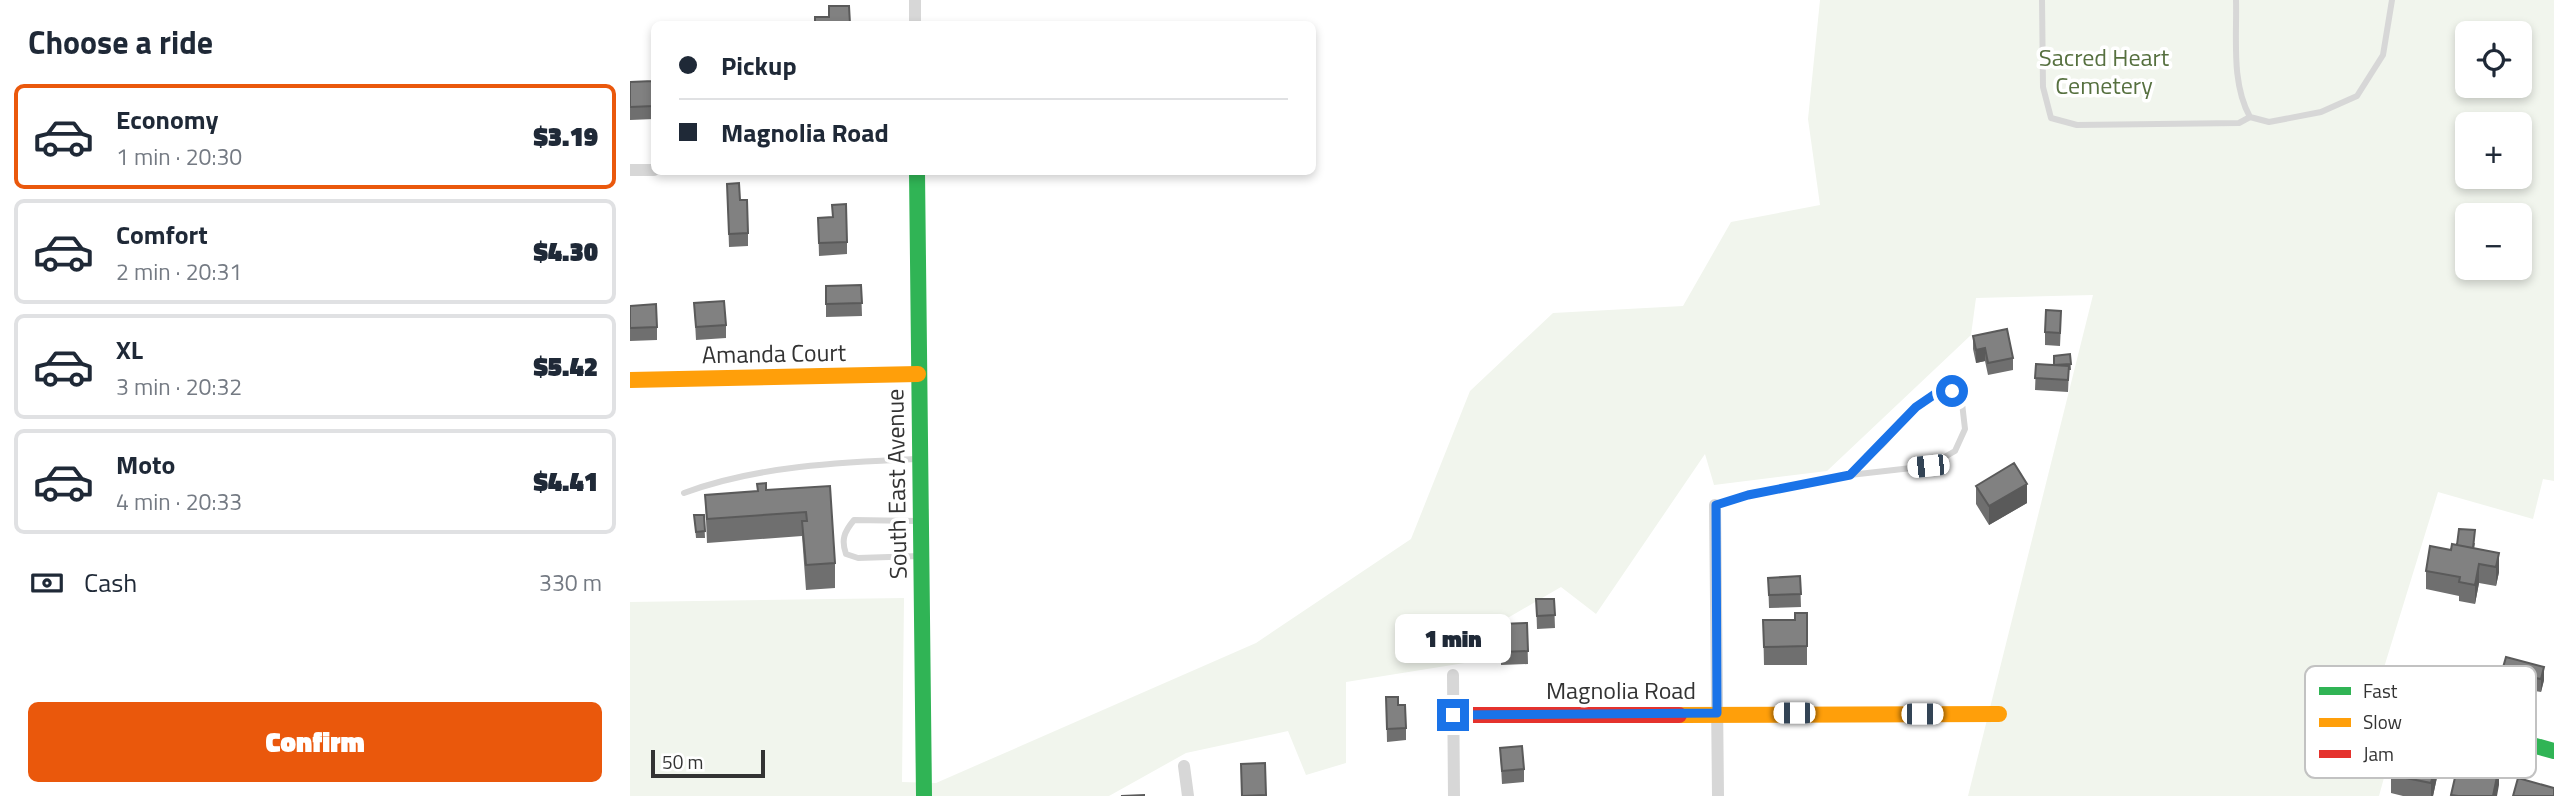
<!DOCTYPE html>
<meta charset="utf-8">
<style>
body{margin:0;font-family:"Titillium Web",sans-serif;background:#f6f6f7;color:#1f2937;height:100vh;display:flex;flex-direction:column;font-size:26px;white-space:nowrap}
*{box-sizing:border-box;margin:0}
p{font-size:23px;color:#747a83}
.icon{flex:none;width:38px;height:38px;fill:none;stroke:currentColor;stroke-width:2;stroke-linecap:round;stroke-linejoin:round}
.map{position:relative;flex:1;overflow:hidden}
.drawer{display:flex;flex-direction:column;background:#fff;width:630px}
.drawer>*{flex:none}
.top-card{position:absolute;left:21px;top:21px;width:665px;height:154px;border-radius:10px;box-shadow:0 4px 10px #0003;display:grid;align-content:center;height:154px;padding:0 28px;background:#fff}
.buttons{position:absolute;left:1825px;top:21px;display:grid;gap:14px}
.buttons a{display:grid;place-items:center;width:77px;height:77px;border-radius:10px;background:#fff;box-shadow:0 4px 10px #0003;font-size:35px}
.scale{position:absolute;left:21px;bottom:18px;width:114px;box-sizing:border-box;padding-left:7px;border:4px solid #333;border-top:0;font-size:19px;line-height:24px;white-space:nowrap;color:#333;-webkit-text-stroke:5px #fff;paint-order:stroke}
.end{position:absolute;width:32px;height:32px;margin:-16px;border:9px solid #1a73e8;background:#fff;box-shadow:0 0 0 4px #fff}
.from{border-radius:50%}
.bubble{position:absolute;height:49px;border-radius:10px;background:#fff;box-shadow:0 4px 10px #0003;font-size:23px;font-weight:800;line-height:49px;text-align:center}
.car{position:absolute;width:21px;height:42px;margin:-21px -10px;border-radius:9px;box-shadow:0 0 5px 2px #0007;background:linear-gradient(#fff 24%,#345 0 40%,#fff 0 76%,#345 0 86%,#fff 0)}
.top-card b{display:flex;align-items:center;gap:24px;height:66px;font-size:26px}
.top-card b+b{border-top:2px solid #e0e1e3}
.top-card i{width:18px;height:18px;background:#1f2937}
ul{padding:0;list-style:none}
li{display:flex;align-items:center;gap:21px;height:105px;margin:0 14px 10px;padding:0 14px;border:4px solid #e0e1e3;border-radius:10px}
li div{flex:1}
li b{display:block;font-size:26px}
li em{font-style:normal;font-weight:800}
li.active{border-color:#ea580c}
li>.icon{width:63px;height:63px;stroke-width:1.5}
h2{padding:0 28px;font-size:32px;line-height:84px}
.pay{display:flex;align-items:center;gap:18px;height:77px;padding:0 28px;font-size:26px}
.pay p{margin-inline-start:auto}
.cta{display:flex;gap:14px;margin-top:auto;padding:14px 28px}
.cta a{flex:1;height:80px;border-radius:10px;background:#ea580c;color:#fff;font-size:28px;font-weight:800;line-height:80px;text-align:center}
main{display:flex;flex:1;min-height:0}
.map>svg:first-child{display:block}
.green{fill:#f1f5ed;fill-rule:evenodd}
.lines{fill:none;stroke-linecap:round;stroke-linejoin:round}
.lane{stroke:#d7d7d7;stroke-width:6}
.street{stroke:#d7d7d7;stroke-width:12}
.fast{stroke:#30b455;stroke-width:16}
.slow{stroke:#ff9f0a;stroke-width:16}
.jam{stroke:#e5322d;stroke-width:16}
.wall{fill:#6f6f6f}
.shaded-wall{fill:#5a5a5a}
.building{fill:#818181;stroke:#5a5a5a;stroke-width:2}
.route{stroke:#1a73e8;stroke-width:9}
.labels{text-anchor:middle;stroke-width:7;stroke-linejoin:round;paint-order:stroke}
.park-label{font-size:24px;fill:#56703f;stroke:#fff}
.street-label{font-size:24px;fill:#333;stroke:#fff}
.key{fill:#fff;stroke:#c2c2c2;stroke-width:2}
.key-label{font-size:19px;fill:#333}
</style>
<main>
<section class="drawer">
<h2>Choose a ride</h2>
<ul>
<li class="active"><svg class="icon" aria-label="car" viewBox="0 0 24 24"><path d="M5 17H2v-5l4-1 3-4h7l3 4 3 1v5h-3M9 17h6M6 11h13"/><circle cx="7" cy="17" r="2"/><circle cx="17" cy="17" r="2"/></svg><div><b>Economy</b><p>1 min · 20:30</p></div><em>$3.19</em></li>
<li><svg class="icon" aria-label="car" viewBox="0 0 24 24"><path d="M5 17H2v-5l4-1 3-4h7l3 4 3 1v5h-3M9 17h6M6 11h13"/><circle cx="7" cy="17" r="2"/><circle cx="17" cy="17" r="2"/></svg><div><b>Comfort</b><p>2 min · 20:31</p></div><em>$4.30</em></li>
<li><svg class="icon" aria-label="car" viewBox="0 0 24 24"><path d="M5 17H2v-5l4-1 3-4h7l3 4 3 1v5h-3M9 17h6M6 11h13"/><circle cx="7" cy="17" r="2"/><circle cx="17" cy="17" r="2"/></svg><div><b>XL</b><p>3 min · 20:32</p></div><em>$5.42</em></li>
<li><svg class="icon" aria-label="car" viewBox="0 0 24 24"><path d="M5 17H2v-5l4-1 3-4h7l3 4 3 1v5h-3M9 17h6M6 11h13"/><circle cx="7" cy="17" r="2"/><circle cx="17" cy="17" r="2"/></svg><div><b>Moto</b><p>4 min · 20:33</p></div><em>$4.41</em></li>
</ul>
<div class="pay"><svg class="icon" aria-label="cash" viewBox="0 0 24 24"><path d="M3 7h18v10H3z"/><circle cx="12" cy="12" r="2"/></svg>Cash<p>330 m</p></div>
<div class="cta"><a>Confirm</a></div>
</section>
<div class="map">
<svg width="1924" height="796" viewBox="0 0 1924 796">
<rect width="100%" height="100%" fill="#fff"/>
<path class="green" d="M1190,0h734v481l-11,-2 -10,40 -95,-27 -60,195 18,47 -17,62h-411l125,-501 -117,3 -5,37 -144,136 -113,14 -9,-31 -109,160 -35,-27 -62,36 3,34 -156,25v81l-40,12 -18,-44 -102,22 -77,43h-479v-194l274,-4 -2,184 34,1 320,-140 155,-104 59,-148 83,-78 130,-7 48,-84 89,-17 -12,-86zM1838,33h52v53h-52zM1838,124h52v53h-52zM1838,215h52v53h-52z"/>
<g class="lines">
<path class="lane" d="M1412,0l1,87 8,31 26,7 162,-2 11,-6
M1606,0c1,38 -5,83 14,117l19,5 52,-10 36,-16 26,-41 9,-55
M54,493c72,-27 158,-31 233,-34
M1085,505l33,-10 102,-20 79,-9 26,-15 10,-22 -3,-26 -10,-12c-32,3 -49,32 -69,53 -11,10 -22,20 -33,31
M288,521l-64,-1c-10,12 -13,20 -8,34l12,4 62,-2"/>
<path class="street" d="M285,0v24
M0,170h24
M1085,505l3,291
M823,675l1,121
M554,766l4,30"/>
<path class="fast" d="M287,172l7,624
M1754,704l170,47"/>
<path class="slow" d="M0,380l288,-6
M1049,715l320,-1"/>
<path class="jam" d="M823,715h226"/>
</g>
<path class="wall" d="M24,77v42l-24,1v-38l23,-1z
M97,184l13,16 8,33v13l-19,1z
M188,218l29,24v12l-28,2z
M231,285l1,31 -36,1v-31z
M64,303l32,22v13l-30,2z
M0,306l27,21v13l-27,1z
M1431,324l-1,22 -15,-1v-13z
M1343,336l40,22v12l-25,5 -3,-14 -9,2 -3,-14z
M1440,354l1,16h-2l-1,22 -33,-2 1,-26 18,2z
M200,486l5,77v25l-29,2 -4,-54 -95,7 -2,-48z
M1346,486l51,17 -38,22 -13,-21z
M64,515h10l1,23h-9z
M1845,543l-1,6 25,4v19l-3,14 -17,-3 -4,21 -16,-3v-5l-33,-7v-18l31,-26z
M1170,576l1,31 -32,1 -1,-30z
M906,599h18l1,29 -18,1z
M1177,613v52h-43l-1,-45h32z
M897,623l1,41 -27,1v-41z
M1876,657l38,23 -3,12 -6,-1 -2,8 -33,-8v-13z
M756,697l20,31v12l-19,2z
M870,748l24,21v13l-22,2z
M1809,768l-6,28h-30l-12,-3v-18z"/>
<path class="shaded-wall" d="M1355,348v13l-9,2v-13z
M1397,484v19l-38,22v-19z
M1869,553v19l-3,14v-19z
M1849,564v19l-4,21v-19z
M1914,667v13l-3,12v-13z
M1905,678v13l-2,8v-13z
M1809,750v18l-6,28h-2v-13z
M1869,767v18l-2,11h-4z"/>
<path class="building" d="M199,6h20l1,18h-35v-7h14z
M23,77h1v29l-24,1v-25l23,-1z
M109,183l1,17h7l1,33 -19,1 -2,-50z
M216,204l1,38 -28,1 -1,-25 15,-1 -1,-12z
M231,285l1,18 -36,1v-18z
M94,301l2,24 -30,2 -2,-24z
M26,304l1,23 -27,1v-22z
M1416,310l15,1 -1,22 -15,-1z
M1377,329l6,29 -25,5 -3,-15 -9,2 -3,-14z
M1440,354l1,10 -17,1v-9z
M1406,364l33,2 -1,14 -33,-2z
M1384,463l13,21 -38,22 -13,-20z
M136,483v7l64,-4 5,77 -29,2 -4,-44h5l-1,-9 -99,7 -2,-24 53,-4 -1,-7z
M64,515h10l1,16 -9,1z
M1829,529l16,1 -2,18 -16,-3z
M1822,544l47,9 -3,14 -17,-3 -4,21 -16,-3 1,-5 -34,-6 4,-25 21,4z
M1170,576l1,18 -32,1 -1,-17z
M906,599h18l1,16 -18,1z
M1165,613h12v33l-43,1 -1,-27h32z
M897,623l1,28 -27,1v-28z
M1876,657l38,10 -3,12 -6,-1 -2,8 -33,-8z
M756,697h12v8h7l1,23 -19,1z
M1768,741l41,9 -8,33 -40,-8z
M892,746l2,23 -22,2 -2,-23z
M1829,760l20,5 1,-3 19,5 -6,29h-35l-7,-1z
M635,763l1,32 -24,1 -1,-32z
M1888,778l36,10v8h-41z
M514,795v1h-23z"/>
<g class="lines">
<path class="route" d="M823,715l264,-2 -1,-208 32,-10 102,-20 66,-68 22,-15 14,-1"/>
</g>
<g class="labels">
<g class="park-label">
<text x="1474" y="66">Sacred Heart<tspan x="1474" dy="28">Cemetery</tspan></text>
</g>
<g class="street-label">
<text transform="translate(144 354) rotate(-1)" y="8">Amanda Court</text>
<text transform="translate(267 484) rotate(-91)" y="8">South East Avenue</text>
<text x="991" y="699">Magnolia Road</text>
</g>
</g>
<rect x="1675" y="666" width="231" height="112" rx="10" class="key"/>
<rect x="1689" y="687" width="32" height="8" fill="#30b455"/>
<rect x="1689" y="718" width="32" height="9" fill="#ff9f0a"/>
<rect x="1689" y="750" width="32" height="8" fill="#e5322d"/>
<g class="key-label">
<text x="1733" y="698">Fast</text>
<text x="1733" y="729">Slow</text>
<text x="1733" y="761">Jam</text>
</g>
</svg>
<div class="buttons">
<a><svg class="icon" aria-label="locate" viewBox="0 0 24 24"><circle cx="12" cy="12" r="6"/><path d="M12 2v4M12 18v4M2 12h4M18 12h4"/></svg></a>
<a>+</a>
<a>−</a>
</div>
<div class="scale">50 m</div>
<i class="end from" style="left:1322px;top:391px"></i>
<i class="end" style="left:823px;top:715px"></i>
<div class="bubble" style="left:765px;top:614px;width:116px">1 min</div>
<i class="car" style="left:1298px;top:466px;rotate:264deg"></i>
<i class="car" style="left:1164px;top:713px;rotate:270deg"></i>
<i class="car" style="left:1292px;top:714px;rotate:90deg"></i>
<div class="top-card">
<b><i class="from"></i>Pickup</b>
<b><i></i>Magnolia Road</b>
</div>
</div>
</main>
